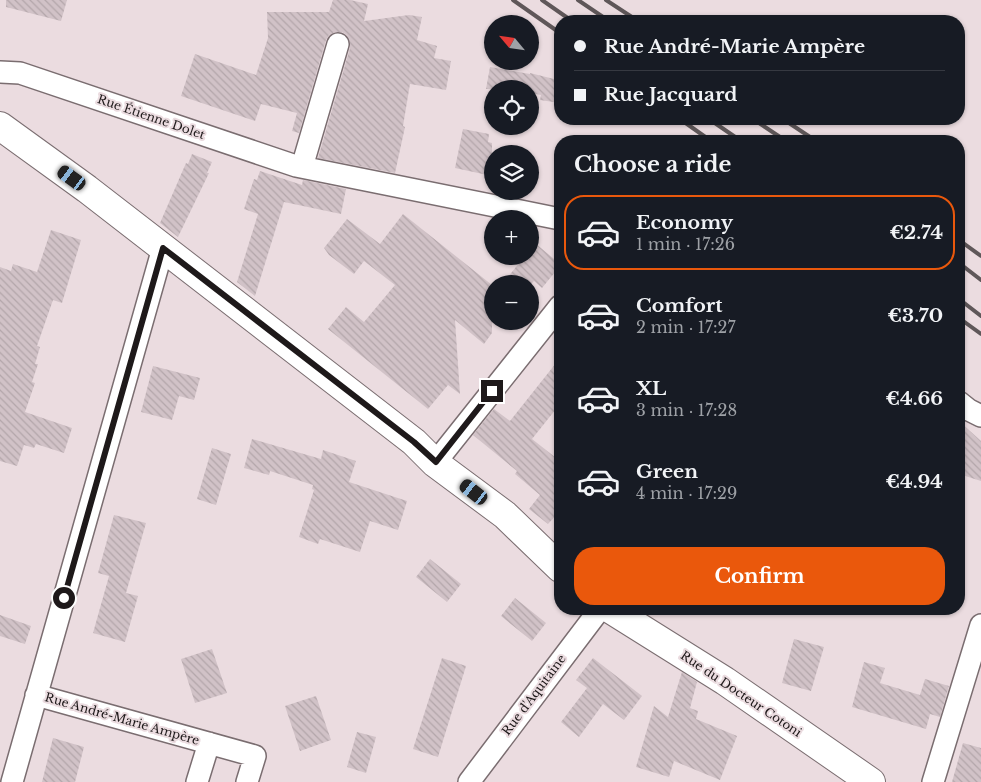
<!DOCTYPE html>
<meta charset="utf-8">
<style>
body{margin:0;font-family:"Libre Baskerville",serif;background:#20242c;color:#f1f3f6;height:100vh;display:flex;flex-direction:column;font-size:19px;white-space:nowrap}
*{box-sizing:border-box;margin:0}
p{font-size:16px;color:#9ea1a6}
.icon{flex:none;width:28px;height:28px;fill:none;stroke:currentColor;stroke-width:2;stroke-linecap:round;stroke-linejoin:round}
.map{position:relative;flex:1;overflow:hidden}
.sheet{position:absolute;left:554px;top:135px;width:411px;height:480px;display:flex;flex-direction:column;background:#171b24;border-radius:20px;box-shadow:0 1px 4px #0004}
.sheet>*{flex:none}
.guide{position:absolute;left:554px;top:15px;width:411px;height:110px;border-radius:20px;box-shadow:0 1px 4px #0004;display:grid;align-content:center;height:110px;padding:0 20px;background:#171b24}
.needle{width:32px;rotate:299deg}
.buttons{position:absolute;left:484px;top:15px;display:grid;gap:10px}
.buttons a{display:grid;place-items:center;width:55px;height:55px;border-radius:50%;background:#171b24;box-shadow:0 1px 4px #0004;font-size:25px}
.end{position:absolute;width:22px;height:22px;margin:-11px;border:6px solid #1e191a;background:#fff;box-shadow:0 0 0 2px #fff}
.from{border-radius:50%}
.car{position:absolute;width:15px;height:30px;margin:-15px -8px;border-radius:6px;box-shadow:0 0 4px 1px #0007;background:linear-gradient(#222 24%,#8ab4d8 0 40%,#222 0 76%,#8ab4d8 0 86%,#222 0)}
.guide b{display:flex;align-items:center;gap:18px;height:48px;font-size:19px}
.guide b+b{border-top:1px solid #363941}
.guide i{width:12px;height:12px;background:#f1f3f6}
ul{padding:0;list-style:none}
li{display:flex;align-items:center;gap:15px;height:75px;margin:0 10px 8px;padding:0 10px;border:2px solid transparent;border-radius:20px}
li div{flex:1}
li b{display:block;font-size:19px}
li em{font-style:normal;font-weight:700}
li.active{border-color:#ea580c}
li>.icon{width:45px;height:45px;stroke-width:1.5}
h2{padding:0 20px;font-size:22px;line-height:60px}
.primary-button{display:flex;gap:10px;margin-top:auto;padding:10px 20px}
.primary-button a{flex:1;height:58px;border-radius:20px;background:#ea580c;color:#fff;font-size:20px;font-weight:700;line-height:58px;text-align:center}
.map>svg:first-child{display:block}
.building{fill:url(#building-back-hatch)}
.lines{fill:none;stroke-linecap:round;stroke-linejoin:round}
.street-casing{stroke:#7a6d70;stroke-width:24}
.secondary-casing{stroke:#7a6d70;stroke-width:30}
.street{stroke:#fff;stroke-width:21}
.secondary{stroke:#fff;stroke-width:28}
.rail{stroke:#5f5759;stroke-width:4}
.route{stroke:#1e191a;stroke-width:6}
.labels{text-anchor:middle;stroke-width:4;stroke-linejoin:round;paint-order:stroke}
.street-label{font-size:12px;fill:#1e191a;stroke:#ebdce0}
</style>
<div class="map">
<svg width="981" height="782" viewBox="0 0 981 782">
<defs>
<pattern id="building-back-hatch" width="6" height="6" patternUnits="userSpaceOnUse" patternTransform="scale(1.25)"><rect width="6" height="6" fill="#d1c2c7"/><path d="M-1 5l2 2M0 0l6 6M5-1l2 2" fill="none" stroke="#b3a6aa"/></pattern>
</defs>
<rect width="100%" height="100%" fill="#ebdce0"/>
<path class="building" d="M6,0h61l-6,21 -55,-14z
M333,0h17l18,4 -4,17 45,-6 13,2 -5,23 20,6 -3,12 17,3 -5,29 -36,-6 -7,42 2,1 -10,46 -77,-15 32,-110v-7l-3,-6 -5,-3h-7l-6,3 -3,5 -27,93 -7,-2 5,-18 -36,-9 -6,17 -74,-25 14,-42 61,21 12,-37 -1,-26h62z
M490,67l40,7v-1l24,6 6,3v21l-20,-3 1,-5 -11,-2v-4h-44z
M463,129l26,5 -1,8 4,1v33l-37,-8z
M192,154l20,8 -5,11h2l-31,64 -18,-14 26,-60 2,1z
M260,171l42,14 1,-5 43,9 -5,25 -57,-12 -29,94 -18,-14 21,-68 -14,-5 10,-30 3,1z
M403,214l89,71v48l-8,11 -29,-24 5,74 -12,-9 -20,24 -100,-80 18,-22 18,15 31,-37 -31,-24 -10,13 -25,-19 -5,-7 23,-29 33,25z
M51,230l30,10 -19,63 -9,-3 -16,46 3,1 -5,17h3l-6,18 3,1 -10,29 47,16 -8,25 -28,-9 -2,4 -10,-3 -7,21 -17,-5v-194l11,4 2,-7 24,8z
M535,243l25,21v2l-18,22 -8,-7 -3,3h-29l23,-28h5v-6z
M560,358v46l-28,35 28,22v50l-12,13 -19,-15 11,-14 -25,-21 2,-3 -44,-36 21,-26 16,12z
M153,366l47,12 -6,22 -15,-4 -7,24 -31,-8z
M959,421l22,20v40l-22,-7z
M252,439l69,20 2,-9 33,11 -7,21 58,19 -9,29 -28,-9 -10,31 -40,-13 -2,5 -19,-7 15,-47 -2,-1 1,-4 -43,-14 -1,4 -25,-7z
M212,448l19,6 -15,51 -19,-6z
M114,515l32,8 -20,70 12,3 -13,46 -32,-9 16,-57 -11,-3z
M430,559l31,25 -14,18 -31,-25z
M515,598l31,25 -14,18 -31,-25z
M0,615l31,11 -6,18 -25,-8z
M794,639l30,8 -13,44 -29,-8z
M212,649l15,44 -32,10 -14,-44z
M442,658l24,8 -28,91 -25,-8z
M593,658l49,38 -18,24 -21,-16 -24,33 -18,-15 26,-34 -11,-8z
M864,662l21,6 -5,15 40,12 5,-16 24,7 -9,31 -10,-3 -4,15 -74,-22z
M682,672l15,10 -7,26 8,3 -2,8 41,17 -17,44 -46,-19 -5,16 -33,-10 18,-61 14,11z
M316,696l15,44 -31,11 -15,-45z
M357,732l19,5 -10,36 -19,-6z
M53,738l31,9 -9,35h-33z
M963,743l18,5v34h-29z"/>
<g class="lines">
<defs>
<path id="street" d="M0,72l20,1 276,93 264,53
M302,167l36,-123
M959,402l10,8 12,6
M435,463l125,-157
M36,695l219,61 -8,26
M12,782l151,-534
M197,782l12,-39
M469,782l131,-173
M933,782l48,-157"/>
<path id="secondary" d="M0,126l87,63 327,253 21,21 70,52 55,53
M610,609l115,72 146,101"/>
</defs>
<use href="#street" class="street-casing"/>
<use href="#secondary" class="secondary-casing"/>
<use href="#street" class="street"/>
<use href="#secondary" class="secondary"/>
<path class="rail" d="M513,0l47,33
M542,0l30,21
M578,0l31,21
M606,0l32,21
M680,119l31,22
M709,119l32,22
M753,119l33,22
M783,119l33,22
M959,240l22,16
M959,263l22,17
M959,299l22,17
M959,318l22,16"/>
</g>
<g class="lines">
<path class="route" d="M64,598l99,-350 251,194 22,20 56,-71"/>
</g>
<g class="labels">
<g class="street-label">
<text transform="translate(151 117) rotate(19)" y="4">Rue Étienne Dolet</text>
<text transform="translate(741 694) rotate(34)" y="4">Rue du Docteur Cotoni</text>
<text transform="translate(534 695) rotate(-53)" y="4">Rue d'Aquitaine</text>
<text transform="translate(122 719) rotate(16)" y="4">Rue André-Marie Ampère</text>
</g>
</g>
</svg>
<div class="buttons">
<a><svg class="needle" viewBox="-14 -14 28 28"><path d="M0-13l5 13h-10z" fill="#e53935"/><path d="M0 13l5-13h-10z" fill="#9ea1a6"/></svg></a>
<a><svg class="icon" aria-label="locate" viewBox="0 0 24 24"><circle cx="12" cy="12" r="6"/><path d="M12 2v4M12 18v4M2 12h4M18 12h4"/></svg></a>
<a><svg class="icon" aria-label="layers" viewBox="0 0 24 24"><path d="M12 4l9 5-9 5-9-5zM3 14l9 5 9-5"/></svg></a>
<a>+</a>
<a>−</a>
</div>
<i class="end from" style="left:64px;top:598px"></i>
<i class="end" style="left:492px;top:391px"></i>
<i class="car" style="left:72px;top:178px;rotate:306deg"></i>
<i class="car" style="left:474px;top:492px;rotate:308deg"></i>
<div class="guide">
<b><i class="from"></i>Rue André-Marie Ampère</b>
<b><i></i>Rue Jacquard</b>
</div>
<section class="sheet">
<h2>Choose a ride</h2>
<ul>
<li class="active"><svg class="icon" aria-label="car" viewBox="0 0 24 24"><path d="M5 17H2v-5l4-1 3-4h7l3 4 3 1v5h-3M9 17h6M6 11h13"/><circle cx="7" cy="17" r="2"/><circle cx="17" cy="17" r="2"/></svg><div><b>Economy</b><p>1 min · 17:26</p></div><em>€2.74</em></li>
<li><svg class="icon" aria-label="car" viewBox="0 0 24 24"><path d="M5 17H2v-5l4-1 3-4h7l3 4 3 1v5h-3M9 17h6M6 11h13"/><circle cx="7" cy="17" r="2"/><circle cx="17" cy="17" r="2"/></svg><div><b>Comfort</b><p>2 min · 17:27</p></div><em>€3.70</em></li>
<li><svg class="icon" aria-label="car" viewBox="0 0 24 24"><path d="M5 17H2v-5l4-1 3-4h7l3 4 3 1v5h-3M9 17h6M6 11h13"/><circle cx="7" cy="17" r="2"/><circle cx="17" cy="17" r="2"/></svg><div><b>XL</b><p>3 min · 17:28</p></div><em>€4.66</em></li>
<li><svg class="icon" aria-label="car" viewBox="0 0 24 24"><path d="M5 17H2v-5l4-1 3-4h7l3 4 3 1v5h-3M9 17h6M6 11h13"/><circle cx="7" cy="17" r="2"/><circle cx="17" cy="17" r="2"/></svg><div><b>Green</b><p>4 min · 17:29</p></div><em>€4.94</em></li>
</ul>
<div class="primary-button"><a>Confirm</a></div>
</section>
</div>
